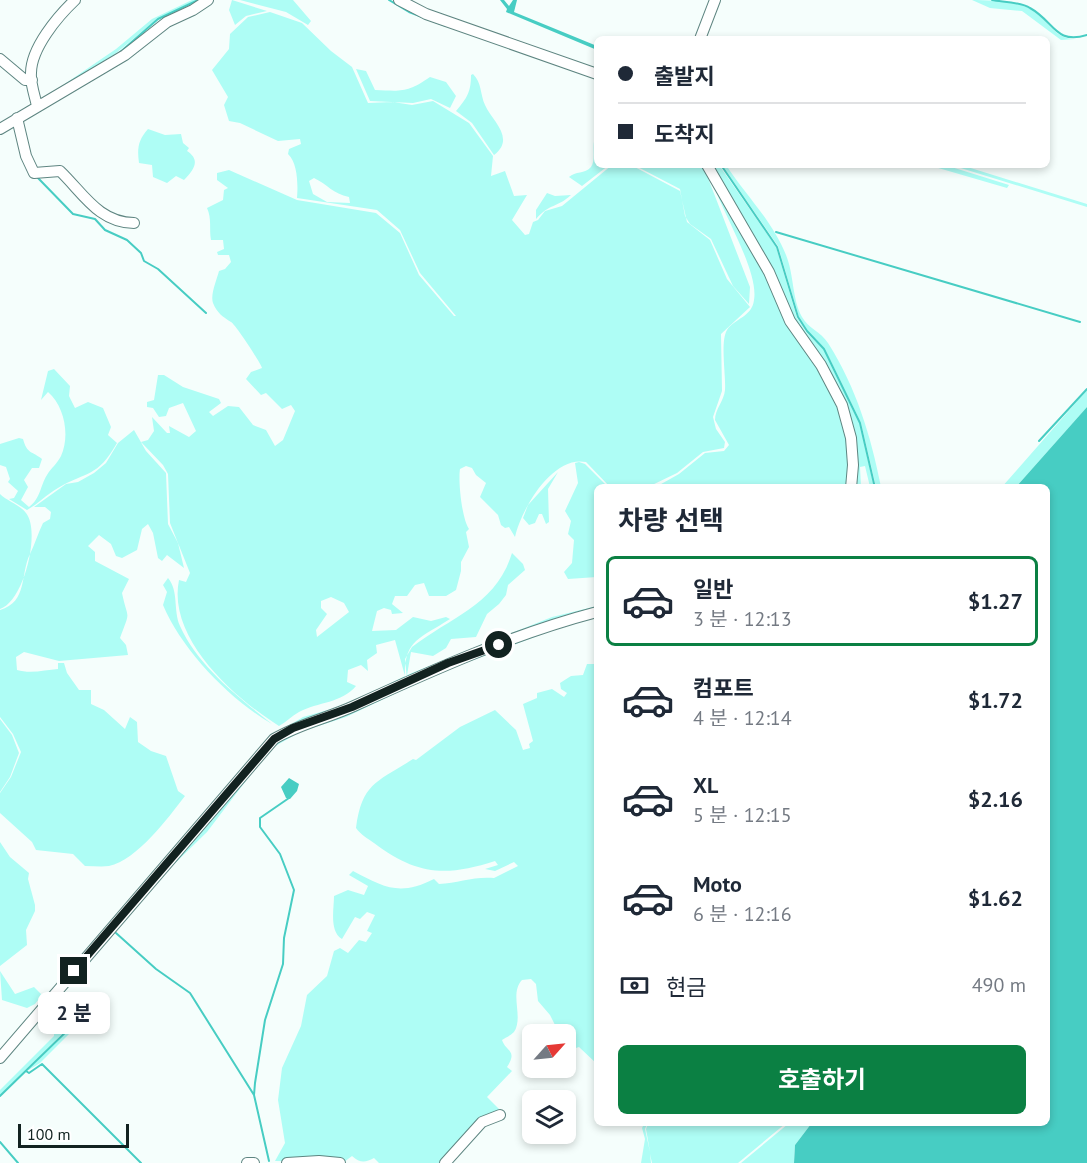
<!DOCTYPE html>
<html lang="ko">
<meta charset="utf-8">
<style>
body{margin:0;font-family:"PT Sans","Noto Sans KR",sans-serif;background:#f2f2f3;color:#1f2937;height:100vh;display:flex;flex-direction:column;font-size:22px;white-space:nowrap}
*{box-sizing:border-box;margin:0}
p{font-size:20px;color:#747a83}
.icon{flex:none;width:33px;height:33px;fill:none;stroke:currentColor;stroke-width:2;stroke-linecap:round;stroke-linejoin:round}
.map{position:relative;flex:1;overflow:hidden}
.drawer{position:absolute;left:594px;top:484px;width:456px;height:642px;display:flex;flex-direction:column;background:#fff;border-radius:9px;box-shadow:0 3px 9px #0003}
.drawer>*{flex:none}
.hud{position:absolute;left:594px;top:36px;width:456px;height:132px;border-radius:9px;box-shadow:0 3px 9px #0003;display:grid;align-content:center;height:132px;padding:0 24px;background:#fff}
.needle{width:39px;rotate:63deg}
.controls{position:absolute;left:522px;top:1024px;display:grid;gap:12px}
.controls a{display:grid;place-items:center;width:54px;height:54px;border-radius:9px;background:#fff;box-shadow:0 3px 9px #0003;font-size:30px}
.scale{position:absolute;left:18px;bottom:15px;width:111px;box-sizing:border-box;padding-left:6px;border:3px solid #122220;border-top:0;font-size:16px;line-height:21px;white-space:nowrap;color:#122220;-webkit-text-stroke:4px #fff;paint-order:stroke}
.end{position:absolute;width:27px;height:27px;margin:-14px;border:8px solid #122220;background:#fff;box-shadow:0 0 0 3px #fff}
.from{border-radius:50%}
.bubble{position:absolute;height:42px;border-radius:9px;background:#fff;box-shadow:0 3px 9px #0003;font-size:20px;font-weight:700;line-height:42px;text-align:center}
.hud b{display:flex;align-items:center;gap:21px;height:57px;font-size:22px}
.hud b+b{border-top:2px solid #e0e1e3}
.hud i{width:15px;height:15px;background:#1f2937}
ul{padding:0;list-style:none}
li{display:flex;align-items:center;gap:18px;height:90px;margin:0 12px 9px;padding:0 12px;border:3px solid transparent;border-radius:9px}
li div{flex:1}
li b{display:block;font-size:22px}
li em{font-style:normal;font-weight:700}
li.on{border-color:#0b8043}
li>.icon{width:54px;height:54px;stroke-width:1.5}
h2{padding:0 24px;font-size:27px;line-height:72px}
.pay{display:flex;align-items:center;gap:15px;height:66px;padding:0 24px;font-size:22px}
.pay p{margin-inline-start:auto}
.cta{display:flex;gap:12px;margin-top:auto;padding:12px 24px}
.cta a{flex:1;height:69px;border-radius:9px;background:#0b8043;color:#fff;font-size:24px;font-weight:700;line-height:69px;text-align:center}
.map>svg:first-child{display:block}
.green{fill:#aefdf5;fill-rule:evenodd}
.water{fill:#47cdc3}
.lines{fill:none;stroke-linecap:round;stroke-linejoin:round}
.stream{stroke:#47cdc3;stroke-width:2}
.minor-casing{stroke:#5e8581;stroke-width:12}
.minor{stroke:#fff;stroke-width:10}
.route{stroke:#122220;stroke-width:8}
</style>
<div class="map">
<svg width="1087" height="1163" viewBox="0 0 1087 1163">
<rect width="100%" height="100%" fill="#f5fefc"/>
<path class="green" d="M192,0h4l-40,20 -41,34 -65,40 66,-45 36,-30z
M232,0l35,11 -21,5 -11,9 -6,-15z
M240,0h53l18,21 -3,4 -22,-13z
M972,0c17,0 41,1 57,8 17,8 25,32 46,31l-14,1 -39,-29 -32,-3z
M270,12l32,11 29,28 21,16 16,36 25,-1 19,3 21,-4 36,22 24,33 -2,20 14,-5 9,25 13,-1 -15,25 13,15 4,-1 4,-12 5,-2 7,-9 17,-5 50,-41h19l49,26 7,31 23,18 17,39 23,28 -29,27 1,57 -9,26 3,12 9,13 -1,6 -21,4 -26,21 -29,14h-38l-24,-25c-34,-7 -65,48 -71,75l-6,-10 -4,1 -4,-3 -3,-10 -18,-18 6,-14 -10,-8 -4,-7 -6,-2 -6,3c-2,13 2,50 9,60l-3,3 3,15 -8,15v9l-5,19 -10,6h-17l-5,-13 -9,2 -8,11h-12l-3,8 11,9 -11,1 -1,-4 -7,-2 -7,3 -5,20 24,-1 17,-13 18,4 15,-4 4,2c-31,20 -47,21 -45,61l-53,25 -69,24 20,-12 46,-13 56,-28 -10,-36 -19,5 1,8 -10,7 1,11 -7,-6 -13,5 -1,12 9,4c-14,17 -38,16 -57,26 -7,4 -13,10 -20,14 -45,-28 -112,-88 -100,-146l7,2 4,-9 -20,-50 -2,-49 -5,-9 -22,-23 7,-2 6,-9 -2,-14 15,16h3l-1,-7 20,11 7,-6 -13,-28 -14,5 -3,8 -7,1 -6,-9 -6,-1v-5l7,-2 4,-25h6l19,12 36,12 2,4 -12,9 4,4 15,-10 11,1 14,18 13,5 9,16 8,-6 12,-29 -4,-6 -9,4 -16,-16 -5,2 -15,-16 5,-7 11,-4c-2,-6 -26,-43 -31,-46 -8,-5 -14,-9 -18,-19 -3,-8 4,-24 6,-32l6,-2 6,-7 -2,-7h-11l-1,-3 7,-3 -1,-9h-12c-2,-11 1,-21 -4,-32l16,-8 1,-10 4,-2 -11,-8v-7l12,-3 68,30 79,13 24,20 19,42 35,41h2l-36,-43 -20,-43 -23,-20 -80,-12c1,-12 1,-35 -9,-44l1,-5 12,-5 -1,-5 -22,2 -38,-18 -11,-2 -5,-16 4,-8 -16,-27 17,-21 1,-15 18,-17zM314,178c13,6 19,16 35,19l1,6 -23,-1 -14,-8 -4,-13zM331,597l13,6 5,9 -32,25 -1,-7 11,-16 -6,-6v-7z
M356,69l10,2 9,19c27,1 32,3 55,-13l16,5 10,14 -6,12 -19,-9 -18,4 -43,-2z
M473,74c9,9 7,20 12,31 7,16 31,33 9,50l-22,-32 -16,-12c11,-13 15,-19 15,-36z
M148,129l17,6 16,-1 2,9 6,5 -2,3c14,9 7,19 -3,29l-8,-4 -9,7 -14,-6 -1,-12 -13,-2c-2,-14 -1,-23 9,-34z
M597,134v31h12l-27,21 -13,-9c6,-6 16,-3 22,-10 6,-9 -1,-24 6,-33z
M634,165h69l47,122 -1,17 -16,-18 -22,-47 -21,-15 -5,-8 -5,-27z
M710,165h9l57,82 21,71 9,14 18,18 36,74 14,63h-4l-5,-21 -5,1 1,20h-9v-56z
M722,165h4c20,31 46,55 60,90 8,19 6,44 16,62 6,11 19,15 26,26 28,44 43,93 53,144h-5l-15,-64 -36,-74 -17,-17 -9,-15 -21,-71z
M928,165h17l64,20 -2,3z
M951,165h10l126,39v3z
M713,183l121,210 14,47v48h-194l25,-14 26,-21 19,-2 5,-6 -14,-25c0,-11 9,-19 10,-30 1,-15 -5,-48 2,-60 8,-12 25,-13 27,-30 5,-29 -32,-88 -41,-117z
M547,193l8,3 16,-1c-14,13 -21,8 -35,24v-9z
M54,369l16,17 -1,10 6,12 13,-6 15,6 8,19 -3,8 9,8c-20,35 -30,28 -59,45 -11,6 -20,16 -31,22l-18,-11 5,-1 4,-7 -10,-9 2,-3 -4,-12 -6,-2v-21l19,-6 4,1c4,15 9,12 19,20l-3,9h-7l-8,12 4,7 -7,13 8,7c12,-9 11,-21 18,-32 4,-7 10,-11 14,-19 9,-20 4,-49 -13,-64l-7,8 7,-29z
M1087,390v17l-71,80 -15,1z
M134,430l12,21 20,22 2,51 10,19 6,25 -17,-13 -5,6 -4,-3 -5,-25 -5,-9 -6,5 -5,21 -15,8 -6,-2 -5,-12 -12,-9 -11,11 7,6v9l34,18 -7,14c6,29 9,15 -2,45l6,7 2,10 -69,6 -35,-9 -8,5 1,13c13,4 29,0 41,-1v-6h6l3,10 12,17h12v14l13,6 21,19 5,-12 7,5 1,20 13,9 15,5 12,35 7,5c-17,22 -48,64 -76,70 -7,1 -16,0 -24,0l-12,-12 -37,-4 -4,-8 -32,-29v-20l11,-16 10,-25 -8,-18 -13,-17v-107c28,-8 20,-36 30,-56 5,-10 8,-21 13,-31l7,-4 1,-7 -6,-5h-11l32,-23 12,-2 16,-9 12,-10 12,-20z
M579,462l6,2 23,23 -11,1v89l-29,2 -4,-7 8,-9 2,-23 -6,-6 3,-13 -6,-10 13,-28 -3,-20z
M558,472l-10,17 1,33 -3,2 -4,-10h-3l-4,9 -6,2 -6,-7 5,-13z
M0,494c7,7 20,11 26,19 15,18 -2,89 -26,96z
M512,553l11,11 2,6 -17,15 -2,10 -7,9 -12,10 -11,23 -25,2 -5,9 -13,8 -22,-4 -4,23 145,-58 45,-11v3l-190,70 -2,-20 7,-12c40,-31 84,-42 100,-94z
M168,578c11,13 5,32 12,48 18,40 58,71 92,98 -43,-25 -90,-74 -109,-119l4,-13 -4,-7z
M569,624l-133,50 -90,43 -46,15 -30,17 -63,83 -41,40 -107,126c10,4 22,11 20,26l-39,39 -13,8 48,-48 -1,-8 -13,-10 13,14 -1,4 -73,72v-5l54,-54v-4l14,-11 -14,-19 -54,61v-4l269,-314 171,-76z
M587,664h10v400l-18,-17 -3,1 -10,-8v-5h-6l-10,-20 -12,-14 -2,-17 -5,-5 -9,1c-13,14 2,37 -8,52 -4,4 -9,6 -12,8 4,12 16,10 5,27l5,4 -25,26 16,16 -10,2 -49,48h-65l-5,-5c-9,5 -14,5 -22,-2l-8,6 -69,-1 10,-18 -7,-43 4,-32 19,-42 6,-31 20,-19 7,-25 6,-3 8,5 11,-13 7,2 6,-9 -5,-2 8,-16 -8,-3 -7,7 -5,-2 -13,22c-13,-8 -8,-30 -8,-43l14,-6 16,5 4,-9 -19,-11 4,-4c32,17 47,25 81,8l5,5c19,-1 36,-8 55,-6l24,-12 -4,-4 -19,9 -10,-2 13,-4 -3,-4c-49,16 -79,14 -121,-18 -7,-5 -13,-8 -18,-15 6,-46 22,-46 57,-69l3,1 44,-33 35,-17 21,20 7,20 7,-2 -1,-4 4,-3 -10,-37 14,-6v-5l15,-4 12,8 3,-4 -6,-4 -1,-6 11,-7 12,-1z
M0,719l12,16 7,18 -9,24 -10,15z
M0,842l10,15 19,16 -1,6 7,26v6l-9,19 1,15 -27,21z
M0,971l15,23 19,-7 8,8 -7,9 -8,4 -25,-8z
M644,1124h3l-2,5 5,23 -4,-23 2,-5h137l-47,39h-86l-2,-9 1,9h-10l4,-24 -3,-11z
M788,1124h23l-16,21 -1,18h-53z"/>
<path class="water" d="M500,0h4l5,6 4,-6h4l-3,12 83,34v4l-91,-38 1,-3z
M1087,407v756h-293l1,-18 16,-21h236v-636l-31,-1z
M289,778l10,6 -2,7 -7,8 -4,-1 -5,-11z"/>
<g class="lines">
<path class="stream" d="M389,0l20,12 37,14
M992,0c11,2 29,2 38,8 24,13 25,37 57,27
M118,54l40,-35 40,-19
M721,165l56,82 21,70 9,14 17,18 36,74 15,65
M38,178l35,36 22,5 10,11 22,10 14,13 3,8 14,8 48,44
M776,232l304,90
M1039,441l48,-52
M116,933l40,36 34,24 64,102
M26,1071l3,2 13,-9 99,99
M0,1096l75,-73 -1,-6 -12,-11
M0,1142l18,21
M269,1161l-15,-66 1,-12 10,-63 18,-56 1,-26 10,-48 -14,-36 -20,-27v-9l29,-20"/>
<defs>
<path id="minor" d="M399,0l27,14 171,60
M700,39l15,-39
M0,59l25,21h7
M37,106c-2,-10 -7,-23 -6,-33 0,-25 27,-57 44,-73
M17,118l9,38 8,17 26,-2c23,22 39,52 74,52
M0,129l125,-74 42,-33 26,-12 15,-10
M707,165l62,107 21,49 31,44 21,40 9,33 2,27 -2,23
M0,1058l274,-319c25,-15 54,-21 80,-33 79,-36 159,-72 243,-94
M247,1163h7
M287,1163l32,-2 21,2
M445,1163l37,-41 18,-7"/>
</defs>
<use href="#minor" class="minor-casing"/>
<use href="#minor" class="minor"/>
</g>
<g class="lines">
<path class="route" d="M74,971l200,-232 19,-11 59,-21 96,-44 51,-18"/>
</g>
</svg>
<div class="controls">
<a><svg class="needle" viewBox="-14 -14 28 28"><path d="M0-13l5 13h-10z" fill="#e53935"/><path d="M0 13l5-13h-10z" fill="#747a83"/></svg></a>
<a><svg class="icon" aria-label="layers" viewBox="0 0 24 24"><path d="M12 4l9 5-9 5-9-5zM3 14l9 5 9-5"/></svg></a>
</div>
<div class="scale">100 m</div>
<i class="end from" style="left:499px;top:645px"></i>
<i class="end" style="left:74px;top:971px"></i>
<div class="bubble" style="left:38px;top:992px;width:72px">2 분</div>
<div class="hud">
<b><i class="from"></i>출발지</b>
<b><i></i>도착지</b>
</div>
<section class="drawer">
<h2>차량 선택</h2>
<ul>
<li class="on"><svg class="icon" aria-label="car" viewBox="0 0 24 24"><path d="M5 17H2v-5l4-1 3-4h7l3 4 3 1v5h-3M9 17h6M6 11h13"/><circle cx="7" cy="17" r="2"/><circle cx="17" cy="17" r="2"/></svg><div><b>일반</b><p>3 분 · 12:13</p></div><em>$1.27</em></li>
<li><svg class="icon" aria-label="car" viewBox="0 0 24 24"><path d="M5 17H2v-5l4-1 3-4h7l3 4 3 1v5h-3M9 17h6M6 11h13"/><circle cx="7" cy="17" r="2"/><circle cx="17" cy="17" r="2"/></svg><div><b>컴포트</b><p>4 분 · 12:14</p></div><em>$1.72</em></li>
<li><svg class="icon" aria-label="car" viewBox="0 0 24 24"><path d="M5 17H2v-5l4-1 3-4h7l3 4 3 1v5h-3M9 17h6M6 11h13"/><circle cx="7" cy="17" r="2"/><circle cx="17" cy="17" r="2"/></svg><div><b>XL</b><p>5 분 · 12:15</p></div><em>$2.16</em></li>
<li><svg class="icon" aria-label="car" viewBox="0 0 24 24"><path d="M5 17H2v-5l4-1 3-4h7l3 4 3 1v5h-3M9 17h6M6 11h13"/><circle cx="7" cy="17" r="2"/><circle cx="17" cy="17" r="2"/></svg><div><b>Moto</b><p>6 분 · 12:16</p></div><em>$1.62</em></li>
</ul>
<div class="pay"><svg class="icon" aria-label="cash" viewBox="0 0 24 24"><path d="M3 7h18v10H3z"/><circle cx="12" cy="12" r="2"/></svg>현금<p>490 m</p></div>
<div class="cta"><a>호출하기</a></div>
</section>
</div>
